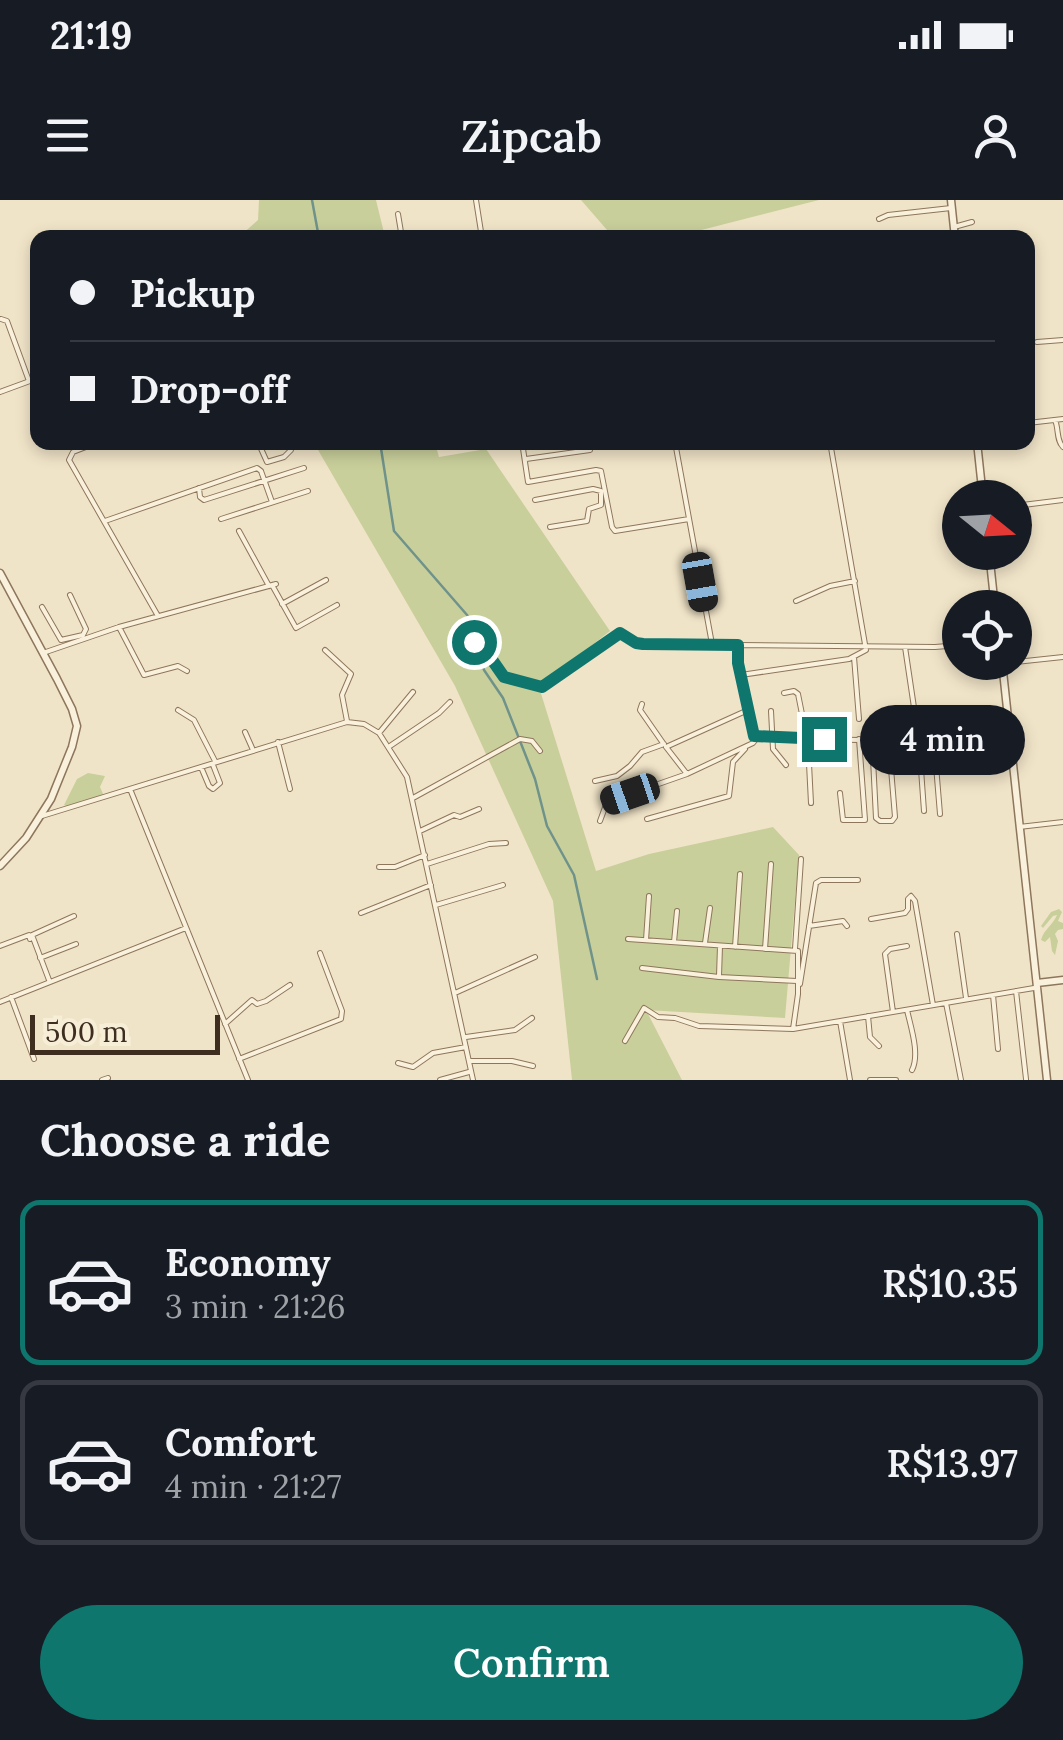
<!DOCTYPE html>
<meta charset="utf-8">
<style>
body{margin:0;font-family:Lora,serif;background:#20242c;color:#f1f3f6;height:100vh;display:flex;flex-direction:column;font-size:38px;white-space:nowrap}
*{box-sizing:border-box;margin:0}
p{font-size:32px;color:#9ea1a6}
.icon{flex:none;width:55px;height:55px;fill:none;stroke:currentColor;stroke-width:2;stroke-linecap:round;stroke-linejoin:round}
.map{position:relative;height:880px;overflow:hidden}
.side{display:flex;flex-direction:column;background:#171b24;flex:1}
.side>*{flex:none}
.hud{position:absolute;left:30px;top:30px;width:1005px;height:220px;border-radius:20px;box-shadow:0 5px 15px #0003;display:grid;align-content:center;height:220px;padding:0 40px;background:#171b24}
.needle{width:65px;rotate:108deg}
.tools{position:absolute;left:942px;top:280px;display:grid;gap:20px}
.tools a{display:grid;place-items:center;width:90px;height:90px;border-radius:50%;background:#171b24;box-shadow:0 5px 15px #0003;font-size:50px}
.scale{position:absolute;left:30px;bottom:25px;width:190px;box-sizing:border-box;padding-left:10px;border:5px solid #3d2e20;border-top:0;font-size:28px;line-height:35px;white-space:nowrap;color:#3d2e20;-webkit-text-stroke:8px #f7eed8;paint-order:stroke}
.end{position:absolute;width:45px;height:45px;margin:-22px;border:12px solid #0f766e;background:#fff;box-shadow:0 0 0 5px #fff}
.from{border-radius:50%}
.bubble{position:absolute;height:70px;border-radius:35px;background:#171b24;box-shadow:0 5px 15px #0003;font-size:32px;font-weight:600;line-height:70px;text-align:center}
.car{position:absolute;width:30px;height:60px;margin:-30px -15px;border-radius:12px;box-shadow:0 0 8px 2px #0007;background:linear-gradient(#222 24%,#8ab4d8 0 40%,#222 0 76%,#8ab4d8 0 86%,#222 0)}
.hud b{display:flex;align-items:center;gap:35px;height:95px;font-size:38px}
.hud b+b{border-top:2px solid #363941}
.hud i{width:25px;height:25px;background:#f1f3f6}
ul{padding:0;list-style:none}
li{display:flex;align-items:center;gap:30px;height:165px;margin:0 20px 15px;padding:0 20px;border:5px solid #363941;border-radius:20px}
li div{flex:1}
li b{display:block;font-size:38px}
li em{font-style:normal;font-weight:600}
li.active{border-color:#0f766e}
li>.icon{width:90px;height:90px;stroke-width:1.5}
h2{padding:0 40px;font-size:45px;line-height:120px}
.action{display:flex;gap:20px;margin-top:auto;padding:20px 40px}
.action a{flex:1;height:115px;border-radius:60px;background:#0f766e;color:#fff;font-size:40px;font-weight:600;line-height:115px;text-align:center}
.status{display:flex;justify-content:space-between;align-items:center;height:70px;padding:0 50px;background:#171b24;direction:ltr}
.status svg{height:28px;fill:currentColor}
header{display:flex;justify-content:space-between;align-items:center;height:130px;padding:0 40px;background:#171b24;font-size:45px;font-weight:600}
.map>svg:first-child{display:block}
.green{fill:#c9cf9b}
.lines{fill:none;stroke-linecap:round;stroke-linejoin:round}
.stream{stroke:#6f938a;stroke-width:2.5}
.minor-casing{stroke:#8d765c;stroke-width:6}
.tertiary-casing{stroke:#8d765c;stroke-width:9}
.minor{stroke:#faf1dc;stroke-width:4}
.tertiary{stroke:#faf1dc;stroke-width:6}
.route{stroke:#0f766e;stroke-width:12}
</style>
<div class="status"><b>21:19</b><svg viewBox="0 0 49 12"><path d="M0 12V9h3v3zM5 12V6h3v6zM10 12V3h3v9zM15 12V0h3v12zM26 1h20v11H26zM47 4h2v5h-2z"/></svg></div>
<header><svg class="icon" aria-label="menu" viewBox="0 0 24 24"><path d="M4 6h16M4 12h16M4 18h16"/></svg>Zipcab<svg class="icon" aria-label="person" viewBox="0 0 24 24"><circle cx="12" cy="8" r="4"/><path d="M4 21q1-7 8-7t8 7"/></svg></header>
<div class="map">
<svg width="1063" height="880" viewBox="0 0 1063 880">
<rect width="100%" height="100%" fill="#f0e4c8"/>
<path class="green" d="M259,0h117l9,37h-146l19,-17z
M581,0h238l-145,37 -60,1z
M314,243h121l4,14 47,-8 124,182 -71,56 57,184 53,-17 124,-27 26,28 -14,163 -139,-8 36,70h-110l-19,-179 -98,-215z
M88,573l17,3 -5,11 4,9 -35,11 -5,-2 13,-26z
M1059,709l3,3 -4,9 5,2v6l-5,1 -3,4 3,7 -3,14 -3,-4 -2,-14 -5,5 -4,-2c3,-11 12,-15 16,-25l-4,1 -10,12 -2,-2 10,-14z"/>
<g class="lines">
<path class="stream" d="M312,0l7,38
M380,242l14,89 80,92 10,47 19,28 32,81 12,47 27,49 23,104"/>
<defs>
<path id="minor" d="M476,0l6,38
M398,14l4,24
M879,19l9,-4 63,-7
M954,27l18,-5
M1,119l6,2 22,60
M1037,142l26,-2
M0,192l38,-14
M1055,220c4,9 1,20 8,27
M1028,223l35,-4
M99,242l-26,10 -4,8 89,156
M258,242l9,20 17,-5 7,-7 -2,-8
M441,242h11
M522,242l6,40 68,-12 5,1 11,56 3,4 74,-12
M675,242l37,202
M760,244l9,-2
M526,259l64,-9
M199,288l1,9 4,3 100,-32
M535,300l58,-11 8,2v14l-12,4 -2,12 -37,6
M1015,306l48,-6
M221,319l87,-28
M105,321l152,-53 4,3 11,31
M239,331l30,55
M272,385l24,43 41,-23
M796,401l34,-15 25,-5
M282,404l44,-24
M42,407l19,33 22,-5 3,-6 -16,-34
M119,427l25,48 34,-9 9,5
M474,442l15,12 15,23 38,10 80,-54 14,10 7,1 292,3 25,-2
M738,447v16l18,75 201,4
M905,447l14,94 5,70
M325,450l26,24 -9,21 5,26
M43,453l76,-26 157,-43
M854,457l5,62
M1015,462l48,-5
M741,475l108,-16 17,-9 -36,-208
M784,493l10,-2 4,3 10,50 3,59
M642,504l-2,6 23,33
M178,510l16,10 21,41
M771,511l2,38 13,16
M916,524l25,-1 4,3 4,15
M245,532l8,18
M379,533l34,-41
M872,539l4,79 4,3h12l3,-4 -6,-73
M934,541l6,73
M278,542l12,47
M390,546l49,-33 11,-11
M201,567l8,19 4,3 7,-6 -7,-18
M687,574l-21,-27 82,-37
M595,581l22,-5 13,-10 12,-14 22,-8
M130,589l118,291
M840,593l3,27h22l-6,-81
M413,598l107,-59 12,2 8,10
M42,616l305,-94 17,2 15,9 28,44 66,303
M647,619l82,-23 4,-34 12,-13
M600,621l7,-19 80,-28 66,-31 4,-5
M1019,627l44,-5
M420,631l34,-16 6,2 19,-8
M427,664l62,-20 17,-1
M379,667h16l30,-12
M911,696l4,5 18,104
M436,705l67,-20
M361,713l70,-28
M871,719l34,-6 3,-4v-10l3,-3
M809,726l34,-5 4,5
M957,734l9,64
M628,739l170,12v43
M646,740l3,-44
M674,742l3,-31
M705,743l5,-35
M0,746l29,-11 1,4
M735,747l5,-73
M765,749l6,-85
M795,749l6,-90
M40,758l36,-14
M642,768l77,9 78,4
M719,776l1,-30
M49,780l-17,-45 42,-19
M800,784l16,-101 5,-3h37
M1016,791l10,88
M455,793l80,-36
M993,795l5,54
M11,797l23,62
M0,802l186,-74
M946,803l15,77
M907,810c4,18 13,44 5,60
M893,812l-8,-58 5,-5 17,-3
M868,816l2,21 9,9
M840,821l10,59
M225,824l27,-24 5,4 9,-3 24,-16
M793,829l5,-35
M466,837l49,-7 17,-12
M625,841l19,-33 14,9 17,1 24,8 94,3 241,-41
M239,859l102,-40 1,-8 -22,-58
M469,861h43l21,5
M398,863l15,4 20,-14 33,-6
M102,880l6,-2
M440,880l29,-8
M870,880h26"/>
<path id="tertiary" d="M951,0l4,38
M977,242l6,56
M989,352l6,56
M0,373l57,106 15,30 5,17 -5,21 -21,52 -25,39 -26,28
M1002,462l45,418
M1037,783l26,-3"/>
</defs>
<use href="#minor" class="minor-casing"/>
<use href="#tertiary" class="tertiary-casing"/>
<use href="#minor" class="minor"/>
<use href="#tertiary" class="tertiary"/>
</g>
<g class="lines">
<path class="route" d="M474,442l14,12 16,23 38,10 78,-54 16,10 7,1 95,1v18l16,73 70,3"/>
</g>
</svg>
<div class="tools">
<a><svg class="needle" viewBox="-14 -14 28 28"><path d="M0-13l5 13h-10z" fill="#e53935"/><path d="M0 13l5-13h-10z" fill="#9ea1a6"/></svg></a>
<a><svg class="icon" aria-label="locate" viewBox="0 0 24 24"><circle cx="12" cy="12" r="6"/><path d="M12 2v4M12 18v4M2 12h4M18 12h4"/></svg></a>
</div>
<div class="scale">500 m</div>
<i class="end from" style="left:474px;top:442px"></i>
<i class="end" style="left:824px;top:539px"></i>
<div class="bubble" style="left:860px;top:505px;width:165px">4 min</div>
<i class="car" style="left:700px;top:382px;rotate:170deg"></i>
<i class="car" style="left:630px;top:594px;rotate:251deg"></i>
<div class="hud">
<b><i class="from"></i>Pickup</b>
<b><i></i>Drop-off</b>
</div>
</div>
<section class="side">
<h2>Choose a ride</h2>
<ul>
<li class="active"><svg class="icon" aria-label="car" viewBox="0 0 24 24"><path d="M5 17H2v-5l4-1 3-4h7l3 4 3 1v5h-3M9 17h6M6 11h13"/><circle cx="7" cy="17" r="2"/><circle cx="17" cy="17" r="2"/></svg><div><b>Economy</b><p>3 min · 21:26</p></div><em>R$10.35</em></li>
<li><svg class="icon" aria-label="car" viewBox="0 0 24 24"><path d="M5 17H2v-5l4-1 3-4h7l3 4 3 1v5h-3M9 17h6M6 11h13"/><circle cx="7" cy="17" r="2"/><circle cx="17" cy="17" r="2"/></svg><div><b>Comfort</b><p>4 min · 21:27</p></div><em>R$13.97</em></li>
</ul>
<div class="action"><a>Confirm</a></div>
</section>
